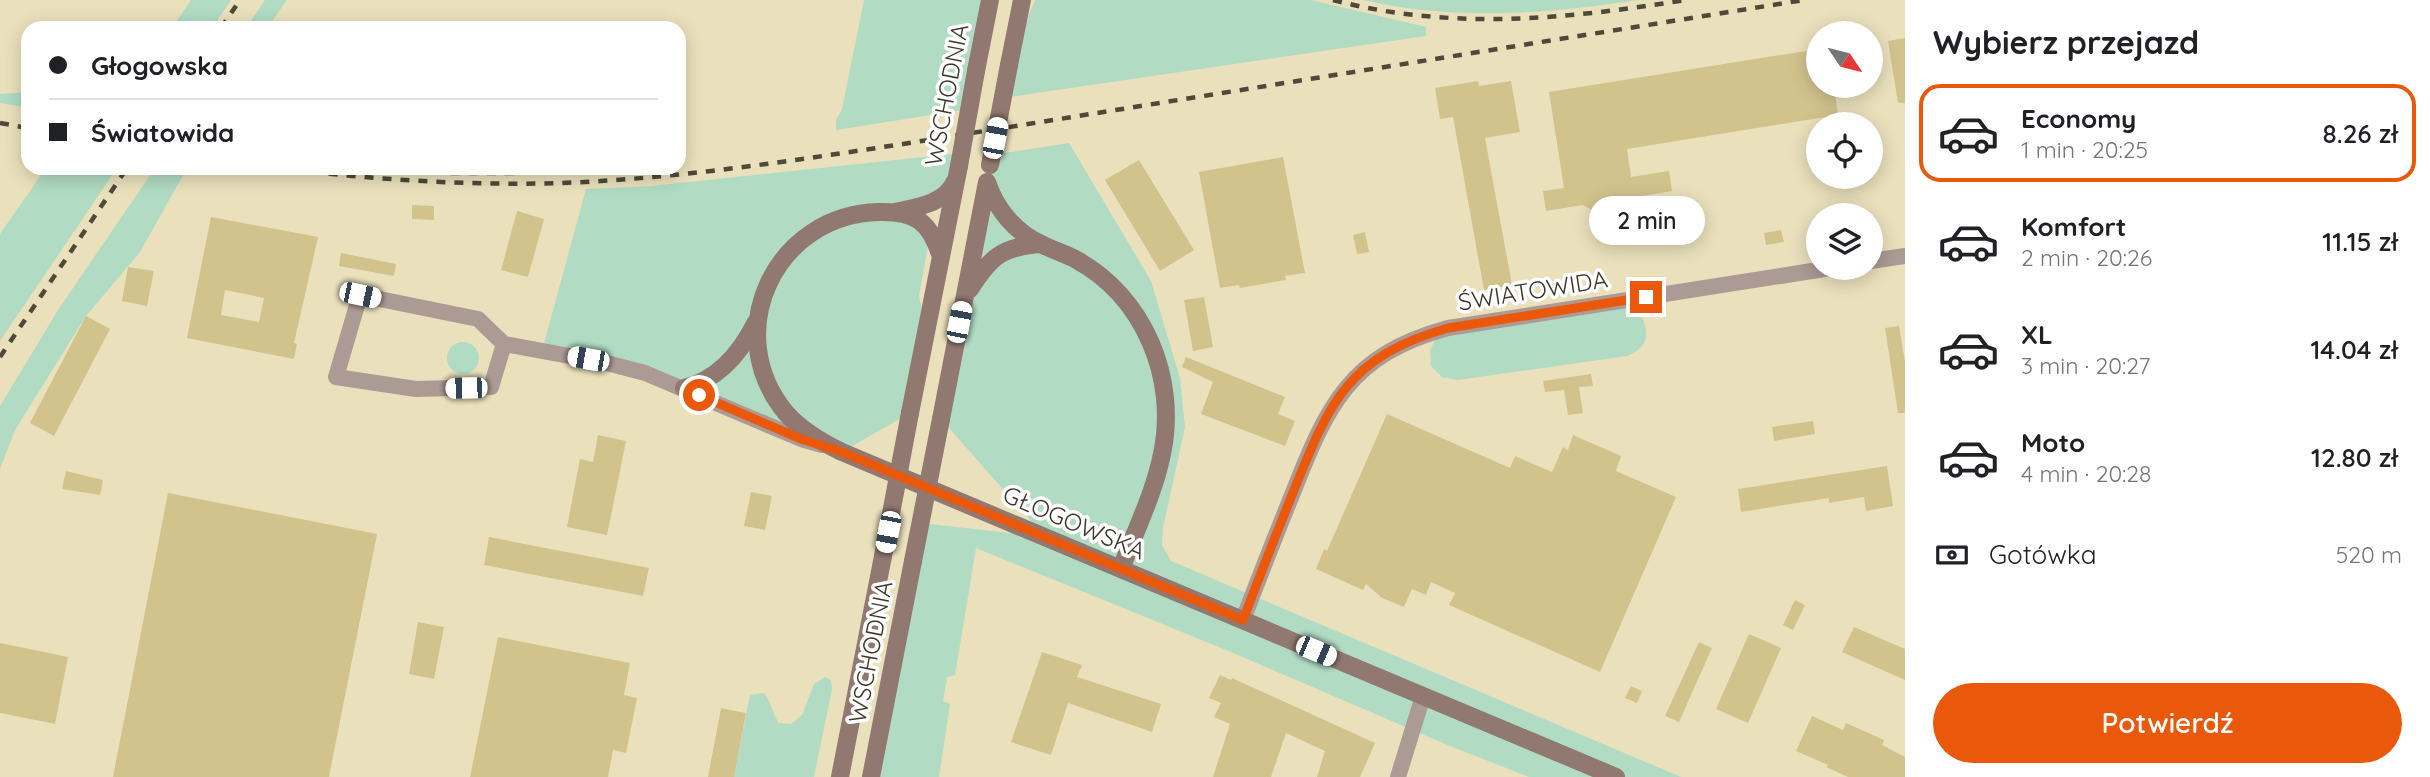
<!DOCTYPE html>
<html lang="pl">
<meta charset="utf-8">
<style>
body{margin:0;font-family:Quicksand,sans-serif;background:#f6f6f6;color:#202124;height:100vh;display:flex;flex-direction:column;font-size:26px;white-space:nowrap}
*{box-sizing:border-box;margin:0}
p{font-size:23px;color:#757577}
.icon{flex:none;width:38px;height:38px;fill:none;stroke:currentColor;stroke-width:2;stroke-linecap:round;stroke-linejoin:round}
.map{position:relative;flex:1;overflow:hidden}
.side{display:flex;flex-direction:column;background:#fff;width:525px}
.side>*{flex:none}
.guide{position:absolute;left:21px;top:21px;width:665px;height:154px;border-radius:21px;box-shadow:0 4px 18px #0003;display:grid;align-content:center;height:154px;padding:0 28px;background:#fff}
.needle{width:46px;rotate:125deg}
.fabs{position:absolute;left:1806px;top:21px;display:grid;gap:14px}
.fabs a{display:grid;place-items:center;width:77px;height:77px;border-radius:50%;background:#fff;box-shadow:0 4px 18px #0003;font-size:35px}
.end{position:absolute;width:32px;height:32px;margin:-16px;border:9px solid #ea580c;background:#fff;box-shadow:0 0 0 4px #fff}
.from{border-radius:50%}
.bubble{position:absolute;height:49px;border-radius:24px;background:#fff;box-shadow:0 4px 18px #0003;font-size:23px;font-weight:600;line-height:49px;text-align:center}
.car{position:absolute;width:21px;height:42px;margin:-21px -10px;border-radius:9px;box-shadow:0 0 5px 2px #0007;background:linear-gradient(#fff 24%,#345 0 40%,#fff 0 76%,#345 0 86%,#fff 0)}
.guide b{display:flex;align-items:center;gap:24px;height:66px;font-size:26px}
.guide b+b{border-top:2px solid #e0e0e0}
.guide i{width:18px;height:18px;background:#202124}
ul{padding:0;list-style:none}
li{display:flex;align-items:center;gap:21px;height:98px;margin:0 14px 10px;padding:0 14px;border:4px solid transparent;border-radius:21px}
li div{flex:1}
li b{display:block;font-size:26px}
li em{font-style:normal;font-weight:600}
li.current{border-color:#ea580c}
li>.icon{width:63px;height:63px;stroke-width:1.5}
h2{padding:0 28px;font-size:32px;line-height:84px}
.pay{display:flex;align-items:center;gap:18px;height:77px;padding:0 28px;font-size:26px}
.pay p{margin-inline-start:auto}
.primary-button{display:flex;gap:14px;margin-top:auto;padding:14px 28px}
.primary-button a{flex:1;height:80px;border-radius:42px;background:#ea580c;color:#fff;font-size:28px;font-weight:600;line-height:80px;text-align:center}
main{display:flex;flex:1;min-height:0}
.map>svg:first-child{display:block}
.green{fill:#b1dbc3}
.building{fill:#d2c38d;fill-rule:evenodd}
.lines{fill:none;stroke-linecap:round;stroke-linejoin:round}
.street{stroke:#ac9a95;stroke-width:16}
.secondary{stroke:#917871;stroke-width:18}
.rail{stroke:#4e4939;stroke-width:4.5;stroke-dasharray:9 9;stroke-linecap:butt}
.secondary-bridge{stroke:#917871;stroke-width:18}
.route{stroke:#ea580c;stroke-width:9}
.labels{text-anchor:middle;stroke-width:7;stroke-linejoin:round;paint-order:stroke}
.street-label{font-size:24px;fill:#3b3729;stroke:#fff}
</style>
<main>
<div class="map">
<svg width="1905" height="777" viewBox="0 0 1905 777">
<rect width="100%" height="100%" fill="#eae0bc"/>
<path class="green" d="M191,0h40l-19,28h-40z
M265,0h22l-20,28h-21z
M864,0h117l-5,71 -7,38 -133,21v-10l6,-11z
M1035,0h276l115,27v9l-423,62 6,-33z
M1363,0h275c-90,14 -186,21 -275,0z
M28,92v16l-28,-5v-9z
M1069,143l82,138 29,97 5,49 -22,101 -1,17 9,16 510,216h-152l-84,-33 -214,-92 -255,-104 -21,127 -8,2 -4,24 7,3 -11,73h-68l50,-254 124,14 -104,-118 51,-264z
M961,153l-2,13 -47,53 17,21 -10,56 6,30 -15,87 -68,39 -158,-64 -142,-37 44,-162 65,-3z
M46,168h71l-117,173v-107z
M155,168h32l-47,84 -54,64 -71,114 -15,39v-63l58,-96z
M1626,300c21,15 32,45 1,56l-169,24 -16,-3 -11,-11 -1,-16 10,-20z
M447 358a16 16 0 1 1 32 0a16 16 0 1 1-32 0Z
M825,677l6,3 1,9 -18,88h-80l16,-82 14,-2c8,10 8,20 15,30l12,1 11,-9 12,-31z"/>
<path class="building" d="M1905,38v65h-7l-10,-62z
M1818,49v37h16l4,29 -211,34 4,28 38,-6 3,20 -59,10 1,4 -10,8 -3,-2 -2,3 -16,-9 -37,6 -3,-20 21,-3 -15,-96z
M1478,81l1,5 32,-5 9,51 -35,6 27,147 -28,5 -31,-173 -13,2 -5,-31z
M1283,157l22,116 -20,3 1,4 -46,8 -1,-3 -19,3 -21,-116z
M1139,160l55,90 -34,21 -55,-91z
M412,205l22,1v14l-22,-1z
M517,211l27,8 -16,58 -27,-7z
M211,217l107,20 -24,106 3,1 -3,15 -107,-21zM225,290l39,8 -5,24 -38,-7z
M1781,230l3,12 -18,3 -2,-12z
M1365,232l4,20 -12,2 -4,-19z
M341,253l55,11 -2,12 -55,-10z
M128,267l26,4 -7,35 -25,-5z
M1204,297l9,50 -20,4 -9,-51z
M86,316l24,13 -56,107 -24,-13z
M1899,326l6,36v51h-7l-13,-85z
M1186,357l99,40 -7,17 17,7 -10,25 -84,-32 12,-32 -31,-15z
M1591,374l2,12 -14,1 4,26 -15,2 -4,-25 -19,2 -2,-11z
M1387,414l123,54 5,-12 37,16 11,-25 5,3 5,-15 48,21 -5,15 60,26 -76,175 -151,-67 6,-12 -24,-11 -5,13 -14,-6 -8,18 -22,-9 -16,-14 -3,6 -47,-21 8,-20 3,2z
M1813,421l2,13 -41,7 -2,-14z
M598,435l28,6 -19,94 -40,-8 13,-68 13,3z
M1887,466l6,40 -27,5 -2,-14 -35,6v-5l-88,14 -3,-23z
M66,471l37,9 -3,15 -38,-6z
M751,492l21,4 -7,34 -21,-4z
M168,493l209,41 -48,243h-216z
M489,537l160,31 -6,28 -159,-31z
M1795,600l10,5 -12,25 -10,-5z
M418,622l26,5 -10,52 -25,-5z
M1854,627l51,22v31l-63,-28z
M1749,634l32,14 -33,75 -32,-14z
M498,637l132,26 -6,32 13,3 -11,55 -13,-3 -5,27h-138z
M1699,642l13,6 -33,74 -14,-6z
M0,643l68,14 -13,67 -55,-11z
M1042,652l40,13 -5,12 84,27 -9,28 -84,-29 -17,52 -40,-13z
M1220,675l11,5 1,-2 143,65 -15,34h-43l8,-26 -39,-18 -15,44h-58l17,-53 -16,-7 7,-14 -12,-5z
M1631,686l11,5 -5,12 -12,-5z
M721,708l25,5 -12,64h-26z
M1812,716l31,14 3,-7 38,17 -2,5 23,12v20h-57l-22,-10 2,-2 -32,-14z"/>
<g class="lines">
<path class="street" d="M1871,261l34,-5
M504,344l-13,43 -75,2 -80,-12 24,-82 118,24 26,25 103,19 38,10 156,66 21,6
M1243,620c16,-42 32,-83 49,-125 35,-89 57,-140 156,-167l383,-60
M1398,777l25,-81"/>
<path class="secondary" d="M1009,65l13,-65
M976,71l14,-71
M987,182c9,27 28,50 54,62 11,6 23,9 34,15 69,37 103,119 87,195 -8,40 -27,77 -41,115
M895,212c22,-5 50,-8 60,-31
M941,257c-11,-35 -25,-46 -62,-45 -103,2 -160,120 -93,201 15,17 35,29 56,39l774,325
M970,289c20,-31 31,-42 69,-45
M684,388c34,-8 57,-36 72,-66
M910,413l49,-247
M941,419l46,-237
M840,777l43,-221
M871,777l42,-216"/>
<path class="rail" d="M1333,0c119,31 233,19 353,0
M221,28l19,-28
M0,123l28,5
M275,168c95,11 190,18 285,15 115,-4 230,-22 343,-39l901,-144
M397,169l50,4h76
M0,357l127,-189"/>
<path class="secondary-bridge" d="M990,165l19,-100
M959,166l17,-95
M883,556l27,-143
M913,561l28,-142"/>
</g>
<g class="lines">
<path class="route" d="M699,395l102,44 41,13 401,168c16,-42 32,-83 49,-125 37,-91 54,-138 156,-167l198,-31"/>
</g>
<g class="labels">
<g class="street-label">
<text transform="translate(947 95) rotate(-79)" y="8">WSCHODNIA</text>
<text transform="translate(1533 291) rotate(-9)" y="8">ŚWIATOWIDA</text>
<text transform="translate(1074 523) rotate(23)" y="8">GŁOGOWSKA</text>
<text transform="translate(871 652) rotate(-79)" y="8">WSCHODNIA</text>
</g>
</g>
</svg>
<div class="fabs">
<a><svg class="needle" viewBox="-14 -14 28 28"><path d="M0-13l5 13h-10z" fill="#e53935"/><path d="M0 13l5-13h-10z" fill="#757577"/></svg></a>
<a><svg class="icon" aria-label="locate" viewBox="0 0 24 24"><circle cx="12" cy="12" r="6"/><path d="M12 2v4M12 18v4M2 12h4M18 12h4"/></svg></a>
<a><svg class="icon" aria-label="layers" viewBox="0 0 24 24"><path d="M12 4l9 5-9 5-9-5zM3 14l9 5 9-5"/></svg></a>
</div>
<i class="end from" style="left:699px;top:395px"></i>
<i class="end" style="left:1646px;top:297px"></i>
<div class="bubble" style="left:1589px;top:196px;width:116px">2 min</div>
<i class="car" style="left:995px;top:138px;rotate:11deg"></i>
<i class="car" style="left:360px;top:295px;rotate:102deg"></i>
<i class="car" style="left:959px;top:322px;rotate:11deg"></i>
<i class="car" style="left:588px;top:359px;rotate:280deg"></i>
<i class="car" style="left:466px;top:388px;rotate:269deg"></i>
<i class="car" style="left:888px;top:532px;rotate:191deg"></i>
<i class="car" style="left:1316px;top:651px;rotate:113deg"></i>
<div class="guide">
<b><i class="from"></i>Głogowska</b>
<b><i></i>Światowida</b>
</div>
</div>
<section class="side">
<h2>Wybierz przejazd</h2>
<ul>
<li class="current"><svg class="icon" aria-label="car" viewBox="0 0 24 24"><path d="M5 17H2v-5l4-1 3-4h7l3 4 3 1v5h-3M9 17h6M6 11h13"/><circle cx="7" cy="17" r="2"/><circle cx="17" cy="17" r="2"/></svg><div><b>Economy</b><p>1 min · 20:25</p></div><em>8.26 zł</em></li>
<li><svg class="icon" aria-label="car" viewBox="0 0 24 24"><path d="M5 17H2v-5l4-1 3-4h7l3 4 3 1v5h-3M9 17h6M6 11h13"/><circle cx="7" cy="17" r="2"/><circle cx="17" cy="17" r="2"/></svg><div><b>Komfort</b><p>2 min · 20:26</p></div><em>11.15 zł</em></li>
<li><svg class="icon" aria-label="car" viewBox="0 0 24 24"><path d="M5 17H2v-5l4-1 3-4h7l3 4 3 1v5h-3M9 17h6M6 11h13"/><circle cx="7" cy="17" r="2"/><circle cx="17" cy="17" r="2"/></svg><div><b>XL</b><p>3 min · 20:27</p></div><em>14.04 zł</em></li>
<li><svg class="icon" aria-label="car" viewBox="0 0 24 24"><path d="M5 17H2v-5l4-1 3-4h7l3 4 3 1v5h-3M9 17h6M6 11h13"/><circle cx="7" cy="17" r="2"/><circle cx="17" cy="17" r="2"/></svg><div><b>Moto</b><p>4 min · 20:28</p></div><em>12.80 zł</em></li>
</ul>
<div class="pay"><svg class="icon" aria-label="cash" viewBox="0 0 24 24"><path d="M3 7h18v10H3z"/><circle cx="12" cy="12" r="2"/></svg>Gotówka<p>520 m</p></div>
<div class="primary-button"><a>Potwierdź</a></div>
</section>
</main>
